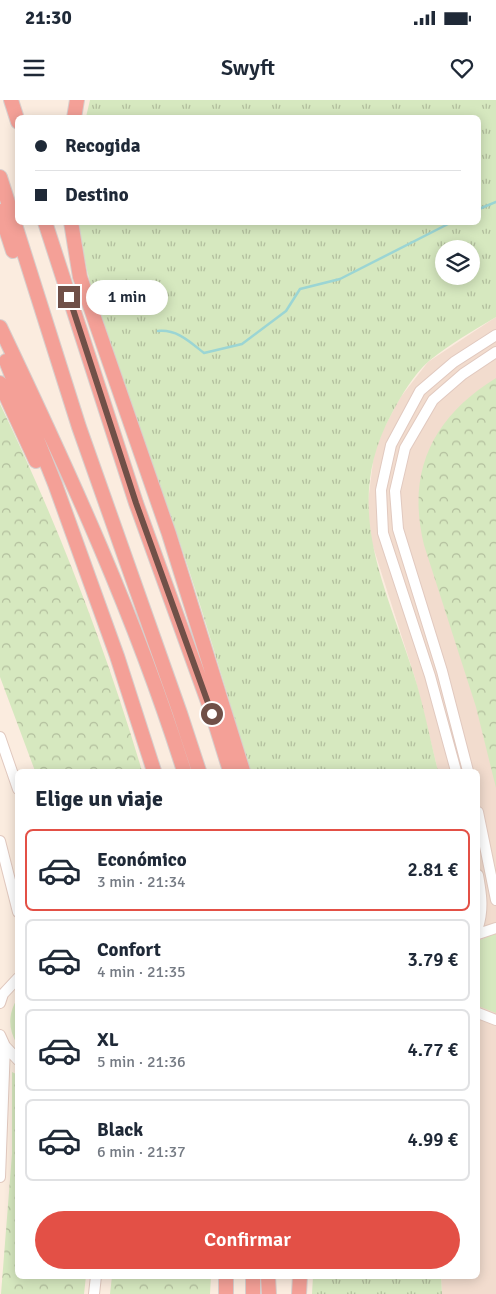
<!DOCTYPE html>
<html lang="es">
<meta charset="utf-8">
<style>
body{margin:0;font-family:Signika,sans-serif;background:#f2f2f3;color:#1f2937;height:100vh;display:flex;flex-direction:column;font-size:19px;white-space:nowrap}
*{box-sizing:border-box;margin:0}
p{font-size:16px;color:#747a83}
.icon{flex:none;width:28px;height:28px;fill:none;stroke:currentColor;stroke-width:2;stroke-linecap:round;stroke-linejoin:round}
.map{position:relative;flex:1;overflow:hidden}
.details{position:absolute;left:15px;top:669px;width:465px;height:510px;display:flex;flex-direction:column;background:#fff;border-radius:8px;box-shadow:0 2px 12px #0003}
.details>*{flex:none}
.hud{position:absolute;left:15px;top:15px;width:466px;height:110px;border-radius:8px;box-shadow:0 2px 12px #0003;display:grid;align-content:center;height:110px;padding:0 20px;background:#fff}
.fabs{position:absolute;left:435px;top:140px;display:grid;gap:10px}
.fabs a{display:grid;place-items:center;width:45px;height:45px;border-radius:50%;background:#fff;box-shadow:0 2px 12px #0003;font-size:25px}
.end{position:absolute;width:22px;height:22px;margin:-11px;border:6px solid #705048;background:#fff;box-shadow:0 0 0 2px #fff}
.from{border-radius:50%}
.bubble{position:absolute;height:35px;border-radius:18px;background:#fff;box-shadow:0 2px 12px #0003;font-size:16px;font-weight:600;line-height:35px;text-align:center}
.hud b{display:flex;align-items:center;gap:18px;height:48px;font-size:19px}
.hud b+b{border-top:1px solid #e0e1e3}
.hud i{width:12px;height:12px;background:#1f2937}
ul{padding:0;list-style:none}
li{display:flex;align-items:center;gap:15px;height:82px;margin:0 10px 8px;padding:0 10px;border:2px solid #e0e1e3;border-radius:8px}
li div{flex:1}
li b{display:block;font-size:19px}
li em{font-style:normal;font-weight:600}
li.active{border-color:#e35046}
li>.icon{width:45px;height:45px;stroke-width:1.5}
h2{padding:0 20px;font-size:22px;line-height:60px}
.action{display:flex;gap:10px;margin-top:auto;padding:10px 20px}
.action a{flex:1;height:58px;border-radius:30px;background:#e35046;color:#fff;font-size:20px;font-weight:600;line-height:58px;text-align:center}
.status{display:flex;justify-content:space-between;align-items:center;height:35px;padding:0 25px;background:#fff;direction:ltr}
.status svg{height:14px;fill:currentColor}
header{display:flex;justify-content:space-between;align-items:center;height:65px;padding:0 20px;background:#fff;font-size:22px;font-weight:600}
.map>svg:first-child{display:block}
.residential{fill:#f2dcce}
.grass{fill:url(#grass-tufts);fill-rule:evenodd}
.park{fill:url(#park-crowns)}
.garden{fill:#d6e8bf}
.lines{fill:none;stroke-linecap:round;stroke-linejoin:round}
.stream{stroke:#9bd5d4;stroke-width:2.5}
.tertiary-casing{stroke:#e1c9bf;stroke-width:12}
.motorway-casing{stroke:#d7cecc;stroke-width:16}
.tertiary{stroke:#fff;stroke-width:10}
.motorway{stroke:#f4a097;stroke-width:14}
.route{stroke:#705048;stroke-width:6}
</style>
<div class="status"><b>21:30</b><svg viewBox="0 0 49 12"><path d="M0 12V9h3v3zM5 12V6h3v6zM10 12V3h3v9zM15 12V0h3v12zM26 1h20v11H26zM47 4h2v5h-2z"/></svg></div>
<header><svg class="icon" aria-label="menu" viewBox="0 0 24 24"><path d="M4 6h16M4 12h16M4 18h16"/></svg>Swyft<svg class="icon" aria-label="heart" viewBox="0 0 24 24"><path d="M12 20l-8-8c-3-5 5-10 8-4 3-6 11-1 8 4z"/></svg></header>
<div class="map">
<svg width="496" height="1194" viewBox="0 0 496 1194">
<defs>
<pattern id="grass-tufts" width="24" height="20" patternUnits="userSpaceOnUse" patternTransform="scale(1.25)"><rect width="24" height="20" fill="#d6e8bf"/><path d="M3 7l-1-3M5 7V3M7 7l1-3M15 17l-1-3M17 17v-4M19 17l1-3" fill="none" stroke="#b2be9d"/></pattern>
<pattern id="park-crowns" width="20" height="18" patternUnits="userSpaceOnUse" patternTransform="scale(1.25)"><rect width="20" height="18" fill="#d6e8bf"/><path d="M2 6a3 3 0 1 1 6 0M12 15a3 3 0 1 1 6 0" fill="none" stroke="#b2be9d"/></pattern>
</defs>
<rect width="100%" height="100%" fill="#fbecdf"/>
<path class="residential" d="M496,217v977h-54l-1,-18h37v-505h-40l-23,-93 -45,-141 -2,-35 6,-48 10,-26 16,-30 28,-36z"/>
<path class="grass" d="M90,0h406v217c-22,13 -46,27 -67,44 -15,13 -28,35 -37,52 -51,93 -7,171 22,262 10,32 16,64 24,96h-188c-26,-87 -51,-175 -81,-260 -34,-96 -76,-188 -91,-288l401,-1v-104l-393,-1zM444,149h27v27h-27z
M313,1176h128l1,18h-130z"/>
<path class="park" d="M496,278v410l-20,-81 -52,-162c-18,-74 9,-128 72,-167z
M0,304c57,118 105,242 142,367h-107l-35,-94z
M12,972l6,3v201h68l-2,18h-83l11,-140z
M112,1176h99l-1,18h-100z"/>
<path class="garden" d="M496,833v80l-18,-7v-65z
M17,899v45c-9,-15 -9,-30 0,-45z"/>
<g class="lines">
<path class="stream" d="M479,109l17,-7
M158,231c19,-2 32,11 46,22l38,-9 44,-33 14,-22 40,-10 112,-57"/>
<defs>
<path id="tertiary" d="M0,637l18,52
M456,671l-26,-95 -47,-143 -2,-43 10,-45 29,-54 34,-29 42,-27
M468,671l-26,-100 -44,-142 -3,-38 10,-43 28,-48 30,-26 33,-22
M478,712l18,88
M0,741l18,71
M478,775c3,18 6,33 0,52
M478,834l18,-6
M0,903l3,-9 15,-16
M478,913l18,7
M0,935l5,11 13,14
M0,1077l5,-131
M94,1194l2,-18"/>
<path id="motorway" d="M11,0l7,22
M74,18l3,-18
M0,77l79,250 101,286 19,58
M0,111l13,40
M45,122l91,281 76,210 18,58
M71,122l9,55 89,257 74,237
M0,227c69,145 136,291 184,444
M6,261l49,123 62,172 37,115
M0,283l36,78
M253,1176v18
M268,1176l1,18
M226,1194v-18
M299,1194l1,-18"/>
</defs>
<use href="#tertiary" class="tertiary-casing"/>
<use href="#motorway" class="motorway-casing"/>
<use href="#tertiary" class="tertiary"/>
<use href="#motorway" class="motorway"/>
</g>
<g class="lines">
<path class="route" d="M69,197l67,206 76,211"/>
</g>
</svg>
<div class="fabs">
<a><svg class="icon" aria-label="layers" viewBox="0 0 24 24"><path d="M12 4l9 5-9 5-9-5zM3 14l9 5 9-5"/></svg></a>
</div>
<i class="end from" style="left:212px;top:614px"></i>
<i class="end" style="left:69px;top:197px"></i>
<div class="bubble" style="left:86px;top:180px;width:82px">1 min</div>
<div class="hud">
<b><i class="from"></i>Recogida</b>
<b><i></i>Destino</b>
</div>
<section class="details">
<h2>Elige un viaje</h2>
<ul>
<li class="active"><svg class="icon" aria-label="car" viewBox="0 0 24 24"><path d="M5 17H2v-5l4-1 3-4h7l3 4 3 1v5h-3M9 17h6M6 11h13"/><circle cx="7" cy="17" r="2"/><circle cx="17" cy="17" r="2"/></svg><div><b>Económico</b><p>3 min · 21:34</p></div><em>2.81 €</em></li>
<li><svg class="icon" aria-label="car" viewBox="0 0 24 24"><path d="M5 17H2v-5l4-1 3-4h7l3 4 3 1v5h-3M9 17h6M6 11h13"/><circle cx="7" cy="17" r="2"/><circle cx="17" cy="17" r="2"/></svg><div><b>Confort</b><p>4 min · 21:35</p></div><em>3.79 €</em></li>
<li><svg class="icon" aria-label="car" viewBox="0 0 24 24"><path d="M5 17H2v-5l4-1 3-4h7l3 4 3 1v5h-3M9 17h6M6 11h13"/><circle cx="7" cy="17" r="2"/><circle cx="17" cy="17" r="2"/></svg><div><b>XL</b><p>5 min · 21:36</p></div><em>4.77 €</em></li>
<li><svg class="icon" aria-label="car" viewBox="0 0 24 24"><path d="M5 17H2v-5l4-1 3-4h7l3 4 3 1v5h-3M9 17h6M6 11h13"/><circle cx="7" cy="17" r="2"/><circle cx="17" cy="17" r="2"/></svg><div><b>Black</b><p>6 min · 21:37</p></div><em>4.99 €</em></li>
</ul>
<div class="action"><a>Confirmar</a></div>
</section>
</div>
